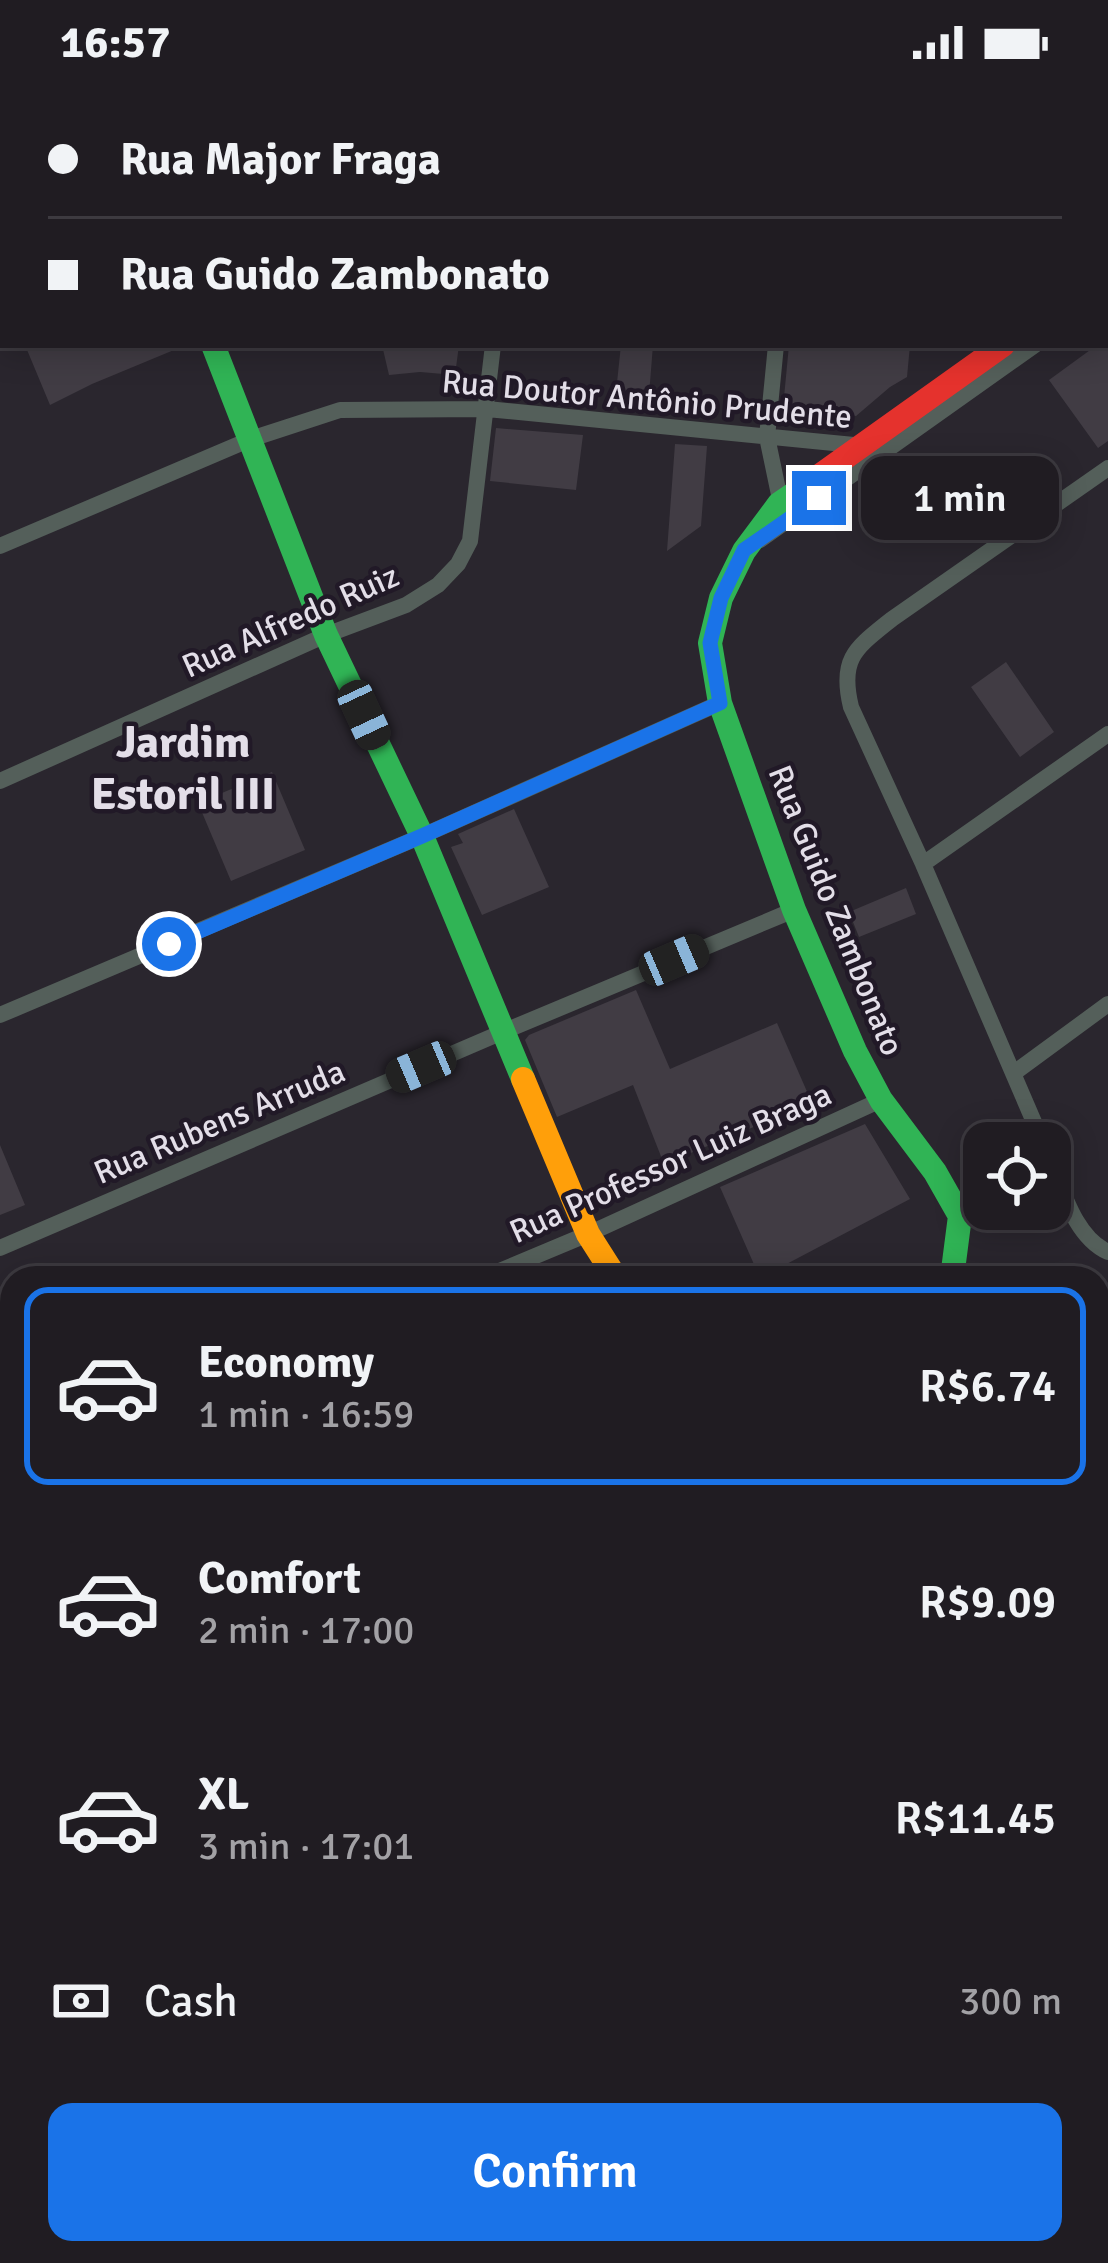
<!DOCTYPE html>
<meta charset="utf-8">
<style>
body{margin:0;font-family:Signika,sans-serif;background:#28252a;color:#f1f3f6;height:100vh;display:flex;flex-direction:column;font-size:45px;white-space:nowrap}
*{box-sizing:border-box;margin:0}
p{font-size:39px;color:#a2a1a5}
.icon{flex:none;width:66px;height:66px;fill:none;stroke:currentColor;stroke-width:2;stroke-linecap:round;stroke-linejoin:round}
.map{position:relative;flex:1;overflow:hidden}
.side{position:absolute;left:0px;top:1182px;width:1110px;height:999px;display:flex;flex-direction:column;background:#201c22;border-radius:36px 36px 0 0;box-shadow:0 6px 30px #0003,0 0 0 3px #3d3a40}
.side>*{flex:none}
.hud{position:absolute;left:0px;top:0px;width:1110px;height:264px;box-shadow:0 6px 30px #0003,0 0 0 3px #3d3a40;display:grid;align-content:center;height:264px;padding:0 48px;background:#201c22}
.buttons{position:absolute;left:963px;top:1038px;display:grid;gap:24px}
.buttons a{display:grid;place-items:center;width:108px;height:108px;border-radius:24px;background:#201c22;box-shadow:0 6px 30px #0003,0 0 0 3px #3d3a40;font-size:60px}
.end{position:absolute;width:54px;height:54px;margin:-27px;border:15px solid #1a73e8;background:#fff;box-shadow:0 0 0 6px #fff}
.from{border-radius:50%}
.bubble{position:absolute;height:84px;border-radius:24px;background:#201c22;box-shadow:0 6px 30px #0003,0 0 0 3px #3d3a40;font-size:39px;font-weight:600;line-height:84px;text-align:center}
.car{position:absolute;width:36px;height:72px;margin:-36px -18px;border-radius:15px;box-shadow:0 0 9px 3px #0007;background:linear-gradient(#222 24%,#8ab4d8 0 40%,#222 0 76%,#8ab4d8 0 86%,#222 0)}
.hud b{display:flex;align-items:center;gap:42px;height:114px;font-size:45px}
.hud b+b{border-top:3px solid #3d3a40}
.hud i{width:30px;height:30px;background:#f1f3f6}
ul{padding:21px 0 0;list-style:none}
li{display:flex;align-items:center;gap:36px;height:198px;margin:0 24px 18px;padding:0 24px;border:6px solid transparent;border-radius:24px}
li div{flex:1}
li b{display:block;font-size:45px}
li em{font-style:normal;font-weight:600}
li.on{border-color:#1a73e8}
li>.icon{width:108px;height:108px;stroke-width:1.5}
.pay{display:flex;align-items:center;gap:30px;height:132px;padding:0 48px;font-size:45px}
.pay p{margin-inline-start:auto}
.cta{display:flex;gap:24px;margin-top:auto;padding:24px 48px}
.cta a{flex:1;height:138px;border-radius:24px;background:#1a73e8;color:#fff;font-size:48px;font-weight:600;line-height:138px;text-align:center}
.status{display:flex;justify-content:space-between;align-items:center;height:84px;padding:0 60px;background:#201c22;direction:ltr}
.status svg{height:33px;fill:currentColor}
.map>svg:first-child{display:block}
.building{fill:#413c44}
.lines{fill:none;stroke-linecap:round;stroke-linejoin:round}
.lane{stroke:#545f5a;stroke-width:9}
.street{stroke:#545f5a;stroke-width:16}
.fast{stroke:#30b455;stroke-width:24}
.slow{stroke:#ff9f0a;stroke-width:24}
.jam{stroke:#e5322d;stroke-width:24}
.rail{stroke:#5d6262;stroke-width:6;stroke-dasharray:21 21;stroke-linecap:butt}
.route{stroke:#1a73e8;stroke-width:15}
.labels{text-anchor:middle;stroke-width:9;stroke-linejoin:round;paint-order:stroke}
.street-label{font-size:33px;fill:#e3dee8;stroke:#211927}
.district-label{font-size:45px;font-weight:bold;fill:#e3dee8;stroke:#211927}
</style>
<div class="status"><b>16:57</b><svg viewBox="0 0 49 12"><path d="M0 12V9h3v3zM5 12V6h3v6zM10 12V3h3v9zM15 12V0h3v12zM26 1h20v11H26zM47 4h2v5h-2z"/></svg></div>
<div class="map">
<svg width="1108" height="2179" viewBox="0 0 1108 2179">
<rect width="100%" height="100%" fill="#2a262e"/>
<path class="building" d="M25,261h161l-94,39 -42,21z
M382,261h77l-4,30 -35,-3 -31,3z
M621,261h32l-4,50 -33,-3z
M789,261h121l-3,32 -17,10 -34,29 -73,-8z
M1097,261h11v96l-10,7 -49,-68z
M496,344l87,7 -7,55 -86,-9z
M675,360l32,2 -6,80 -34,25z
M1006,578l48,70 -34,25 -49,-70z
M272,688l33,78 -74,31 -33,-78z
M514,725l35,78 -67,28 -31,-68 12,-4 -5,-9z
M906,804l10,26 -57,23 -10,-25z
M636,906l34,79 107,-46 35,80 -148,61 -31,-79 -76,32 -32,-77 4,-5z
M865,1040l45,75 -150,79 -40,-91z
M0,1061l25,60 -25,10z"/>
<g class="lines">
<path class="lane" d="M1098,1275l10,-4"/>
<path class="street" d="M156,0l2,3
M518,3v-3
M801,3l1,-3
M1092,3v-3
M1107,82h1
M1107,187l1,-1
M1107,209h1
M776,261l-9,92 15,72
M760,456l275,-195
M0,462l251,-107 89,-29 147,-1 377,37 19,6
M0,697l326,-146 80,-30 32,-20 20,-21 12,-23 23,-196
M923,780l185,-130
M0,931l422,-179 298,-133
M1014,989l94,-69
M1043,1059l-120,-279 -72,-157c-12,-49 5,-59 41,-88l216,-151
M1050,1076c13,31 25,77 58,92
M0,1164l505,-217 289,-121
M483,1194l105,-44 293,-134
M0,1404l12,-5
M1098,1601l10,1
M0,1628l12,-5
M0,1837l12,-5
M1098,1888l10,1
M0,2013l12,28
M71,2169l4,10
M542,2169l4,10
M126,2179l23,-10"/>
<path class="fast" d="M362,3l3,-3
M0,229l3,-1
M213,261l113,290 96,201 101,243
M801,405l-22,15 -35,47 -23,47 -11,45 10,60 74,207 61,141 26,49 54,72 25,44 -8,62"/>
<path class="slow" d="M0,193l3,-1
M523,995l65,155 28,44"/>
<path class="jam" d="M312,3l3,-3
M801,405l202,-144"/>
<path class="rail" d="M1098,2084l10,-7
M963,2179l14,-10"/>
</g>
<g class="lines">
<path class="route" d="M169,860l253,-108 298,-133 -10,-60 11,-45 23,-48 75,-52"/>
</g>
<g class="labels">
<g class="street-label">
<text transform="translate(647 314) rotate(5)" y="12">Rua Doutor Antônio Prudente</text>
<text transform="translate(290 536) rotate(-24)" y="12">Rua Alfredo Ruiz</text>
<text transform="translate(837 826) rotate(68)" y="12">Rua Guido Zambonato</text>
<text transform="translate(219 1037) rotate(-23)" y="12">Rua Rubens Arruda</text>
<text transform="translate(670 1078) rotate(-24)" y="12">Rua Professor Luiz Braga</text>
</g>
<g class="district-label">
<text x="183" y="673">Jardim<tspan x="183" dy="52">Estoril III</tspan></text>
</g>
</g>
</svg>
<div class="buttons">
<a><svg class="icon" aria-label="locate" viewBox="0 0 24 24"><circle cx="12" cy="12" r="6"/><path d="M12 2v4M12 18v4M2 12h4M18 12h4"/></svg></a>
</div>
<i class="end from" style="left:169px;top:860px"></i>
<i class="end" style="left:819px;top:414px"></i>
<div class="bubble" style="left:861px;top:372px;width:198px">1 min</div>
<i class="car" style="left:364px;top:631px;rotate:155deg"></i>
<i class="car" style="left:674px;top:876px;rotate:67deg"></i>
<i class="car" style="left:421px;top:983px;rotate:247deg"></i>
<div class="hud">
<b><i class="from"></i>Rua Major Fraga</b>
<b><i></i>Rua Guido Zambonato</b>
</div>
<section class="side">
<ul>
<li class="on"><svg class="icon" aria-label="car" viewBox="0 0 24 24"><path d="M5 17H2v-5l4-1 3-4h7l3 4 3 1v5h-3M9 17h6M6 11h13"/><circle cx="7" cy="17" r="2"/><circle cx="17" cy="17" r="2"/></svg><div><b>Economy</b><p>1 min · 16:59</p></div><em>R$6.74</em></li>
<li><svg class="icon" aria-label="car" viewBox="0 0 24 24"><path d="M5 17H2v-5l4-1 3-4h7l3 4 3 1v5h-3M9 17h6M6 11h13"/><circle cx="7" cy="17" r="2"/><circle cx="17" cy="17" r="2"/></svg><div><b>Comfort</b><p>2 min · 17:00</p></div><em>R$9.09</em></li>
<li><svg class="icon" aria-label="car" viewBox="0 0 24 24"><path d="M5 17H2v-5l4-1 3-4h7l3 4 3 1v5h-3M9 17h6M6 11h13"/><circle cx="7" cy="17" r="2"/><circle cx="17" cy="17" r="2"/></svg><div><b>XL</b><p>3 min · 17:01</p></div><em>R$11.45</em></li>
</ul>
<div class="pay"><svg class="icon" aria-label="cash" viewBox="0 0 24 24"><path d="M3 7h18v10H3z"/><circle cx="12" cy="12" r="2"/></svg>Cash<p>300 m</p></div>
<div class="cta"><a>Confirm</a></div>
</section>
</div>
